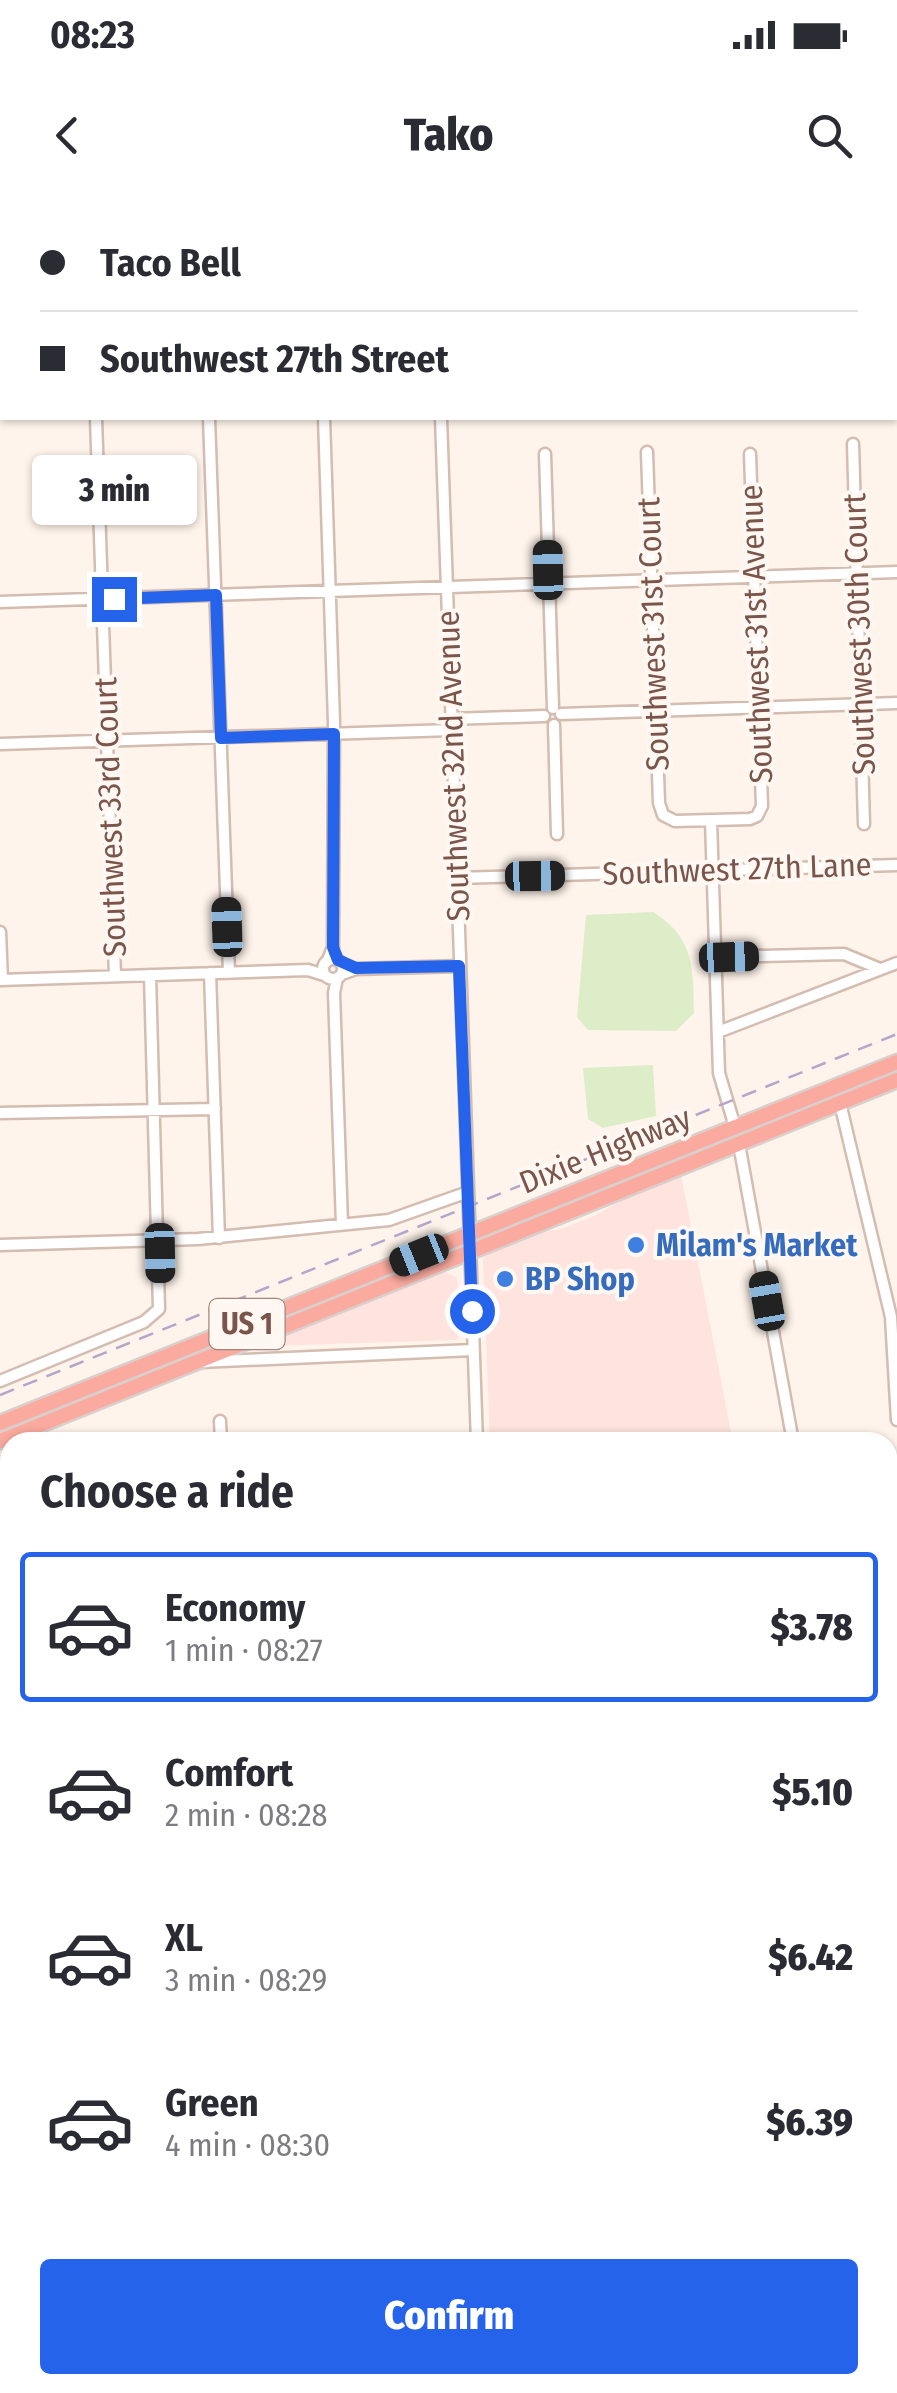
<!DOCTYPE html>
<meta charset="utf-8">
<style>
body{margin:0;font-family:"Fira Sans Condensed",sans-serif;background:#f2f2f3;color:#2b2b33;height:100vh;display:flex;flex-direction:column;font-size:38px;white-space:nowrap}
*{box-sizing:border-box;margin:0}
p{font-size:32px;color:#7c7c81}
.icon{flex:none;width:55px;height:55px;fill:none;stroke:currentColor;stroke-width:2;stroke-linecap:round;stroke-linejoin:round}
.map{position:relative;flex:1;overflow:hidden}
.sheet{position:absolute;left:0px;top:1232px;width:898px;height:962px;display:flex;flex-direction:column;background:#fff;border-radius:30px 30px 0 0;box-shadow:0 2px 8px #0004}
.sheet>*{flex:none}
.guide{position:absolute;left:0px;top:0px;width:898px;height:220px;box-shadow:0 2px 8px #0004;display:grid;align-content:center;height:220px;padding:0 40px;background:#fff}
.end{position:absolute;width:45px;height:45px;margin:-22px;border:12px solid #2563eb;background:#fff;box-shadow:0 0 0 5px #fff}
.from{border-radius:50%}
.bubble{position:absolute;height:70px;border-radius:10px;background:#fff;box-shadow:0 2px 8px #0004;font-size:32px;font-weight:800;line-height:70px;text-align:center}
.car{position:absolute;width:30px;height:60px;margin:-30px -15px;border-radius:12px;box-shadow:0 0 8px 2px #0007;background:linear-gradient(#222 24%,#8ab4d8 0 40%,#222 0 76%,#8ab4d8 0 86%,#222 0)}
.guide b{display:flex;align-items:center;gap:35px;height:95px;font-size:38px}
.guide b+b{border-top:2px solid #e1e1e2}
.guide i{width:25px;height:25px;background:#2b2b33}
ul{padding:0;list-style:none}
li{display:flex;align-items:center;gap:30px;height:150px;margin:0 20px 15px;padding:0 20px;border:5px solid transparent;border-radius:10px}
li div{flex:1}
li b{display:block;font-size:38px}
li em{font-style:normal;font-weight:800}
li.active{border-color:#2563eb}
li>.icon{width:90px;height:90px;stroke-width:1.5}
h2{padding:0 40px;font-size:45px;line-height:120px}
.primary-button{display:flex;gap:20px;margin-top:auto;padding:20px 40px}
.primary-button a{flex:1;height:115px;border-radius:10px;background:#2563eb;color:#fff;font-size:40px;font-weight:800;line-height:115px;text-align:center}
.status{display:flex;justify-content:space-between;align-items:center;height:70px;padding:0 50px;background:#fff;direction:ltr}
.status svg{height:28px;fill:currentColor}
header{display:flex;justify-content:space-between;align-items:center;height:130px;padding:0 40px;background:#fff;font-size:45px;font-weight:800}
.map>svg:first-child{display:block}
.commercial{fill:#fee3de}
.park{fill:#dcedc7}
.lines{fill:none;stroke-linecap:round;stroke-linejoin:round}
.minor-casing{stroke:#d4bcb1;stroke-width:15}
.highway-casing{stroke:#dacfcd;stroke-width:19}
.minor{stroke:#fff;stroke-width:10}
.highway{stroke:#faaa9f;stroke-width:14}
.rail{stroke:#b4a6ca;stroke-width:2.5;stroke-dasharray:15 10;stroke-linecap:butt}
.route{stroke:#2563eb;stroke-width:12}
.shop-dot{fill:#3f7fe0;stroke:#fff8f2;stroke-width:4}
.labels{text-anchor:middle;stroke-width:8;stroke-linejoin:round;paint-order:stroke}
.shield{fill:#fff8f2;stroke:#a3867d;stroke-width:2.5}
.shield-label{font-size:30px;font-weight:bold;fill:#7b554b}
.street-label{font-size:32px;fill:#7b554b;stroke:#fff8f2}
.shop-label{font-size:32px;font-weight:bold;fill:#366cbe;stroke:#fff8f2;text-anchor:start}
</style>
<div class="status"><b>08:23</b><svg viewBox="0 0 49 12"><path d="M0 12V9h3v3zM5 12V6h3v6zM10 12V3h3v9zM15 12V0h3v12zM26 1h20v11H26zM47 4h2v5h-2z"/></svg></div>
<header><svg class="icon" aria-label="back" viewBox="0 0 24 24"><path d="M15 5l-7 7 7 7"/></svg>Tako<svg class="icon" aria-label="search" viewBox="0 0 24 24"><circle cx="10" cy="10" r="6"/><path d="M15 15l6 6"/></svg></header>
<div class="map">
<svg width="897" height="2193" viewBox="0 0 897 2193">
<rect width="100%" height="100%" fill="#fef4eb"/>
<path class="commercial" d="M681,975l52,267h-243l-7,-182 3,-5 56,-24 17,-1 37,-15 33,-19z
M443,1071l13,6 2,5v58l-191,6 2,-5z
M888,2120h9v73h-56v-4h16l1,-4h30z"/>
<path class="park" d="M653,712c42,26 40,57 41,101l-18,18 -88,-1 -11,-13 9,-102z
M653,865l3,51 -53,12 -15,-9 -5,-51z"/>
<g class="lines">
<defs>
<path id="minor" d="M38,0v2
M434,0v2
M824,0v2
M895,49h2
M0,89h2
M895,175h2
M0,198h2
M96,218l19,558
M209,218l20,555
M324,218l10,304 -1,225 -5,13
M441,218l36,1024
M853,244l11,380
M647,252l12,351 4,12 12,6 75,-2 7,-3 5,-10 -12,-352
M545,254l8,254
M0,402l897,-30
M561,514l336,-11
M451,519l93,-3
M554,525l3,109
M0,544l452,-14
M711,620l8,253 16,54
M456,678l441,-13
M0,732l2,48
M715,757l129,-3 36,15
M323 769a10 10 0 1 1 20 0a10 10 0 1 1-20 0Z
M210,773l9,265
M342,774l14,-5 103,-3
M337,778l-3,15 8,231
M0,780l308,-10 16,5
M718,832l179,-69
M840,903l51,214 6,103
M0,913l215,-4
M739,944l54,298
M0,1045l198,-6 191,-19 79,-28
M200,1162l273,-12
M0,1181l144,-59 15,-13 -9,-334
M220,1221l1,21
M888,1261h9
M0,1291l10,-1
M888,1515h9
M0,1541h10
M888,1640h9
M888,1769l9,-1
M0,1800h10
M0,1930h10
M888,1985l1,33
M0,2025h10
M0,2120l10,-1
M171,2185l1,8
M361,2185v8
M518,2185v8
M769,2185l1,8"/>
<path id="highway" d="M0,1223l897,-361
M0,1241l897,-361"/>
</defs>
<use href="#minor" class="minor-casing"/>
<use href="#highway" class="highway-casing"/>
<use href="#minor" class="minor"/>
<use href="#highway" class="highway"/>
<path class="rail" d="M0,1195l897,-361"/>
</g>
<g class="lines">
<path class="route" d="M114,399l102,-4 5,143 113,-4 -1,213 5,13 18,8 103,-2 13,345"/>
</g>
<g class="shop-dot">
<circle cx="636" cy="1045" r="10"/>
<circle cx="505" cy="1079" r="10"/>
</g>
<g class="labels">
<rect class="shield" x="209.5" y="1099" width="75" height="50" rx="8"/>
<g class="shield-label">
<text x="247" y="1134">US 1</text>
</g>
<g class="street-label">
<text transform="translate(653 434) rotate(-92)" y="11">Southwest 31st Court</text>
<text transform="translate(756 434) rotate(-92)" y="11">Southwest 31st Avenue</text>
<text transform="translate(859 434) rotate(-92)" y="11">Southwest 30th Court</text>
<text transform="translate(453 566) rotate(-92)" y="11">Southwest 32nd Avenue</text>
<text transform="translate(110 617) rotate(-92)" y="11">Southwest 33rd Court</text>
<text transform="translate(737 669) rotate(-2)" y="11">Southwest 27th Lane</text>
<text transform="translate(605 950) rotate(-22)" y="11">Dixie Highway</text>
</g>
<g class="shop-label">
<text x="656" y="1056">Milam's Market</text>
<text x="525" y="1090">BP Shop</text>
</g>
</g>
</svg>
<i class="end from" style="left:472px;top:1111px"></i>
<i class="end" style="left:114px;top:399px"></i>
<div class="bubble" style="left:32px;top:255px;width:165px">3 min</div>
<i class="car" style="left:548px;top:370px;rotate:359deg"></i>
<i class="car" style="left:535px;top:676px;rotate:89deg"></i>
<i class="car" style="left:227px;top:727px;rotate:358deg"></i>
<i class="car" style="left:729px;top:757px;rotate:88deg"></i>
<i class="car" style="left:160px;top:1053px;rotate:179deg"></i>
<i class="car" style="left:419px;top:1055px;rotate:248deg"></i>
<i class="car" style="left:767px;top:1101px;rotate:350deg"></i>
<div class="guide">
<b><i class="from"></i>Taco Bell</b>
<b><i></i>Southwest 27th Street</b>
</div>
<section class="sheet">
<h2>Choose a ride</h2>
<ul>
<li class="active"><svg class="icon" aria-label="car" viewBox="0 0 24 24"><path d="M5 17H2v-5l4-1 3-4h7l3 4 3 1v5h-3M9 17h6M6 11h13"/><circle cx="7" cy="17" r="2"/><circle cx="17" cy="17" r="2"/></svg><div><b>Economy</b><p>1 min · 08:27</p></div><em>$3.78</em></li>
<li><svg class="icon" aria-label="car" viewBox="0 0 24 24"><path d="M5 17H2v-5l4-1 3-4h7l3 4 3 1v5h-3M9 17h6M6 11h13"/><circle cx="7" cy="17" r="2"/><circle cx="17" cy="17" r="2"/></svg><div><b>Comfort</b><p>2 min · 08:28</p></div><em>$5.10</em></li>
<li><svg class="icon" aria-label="car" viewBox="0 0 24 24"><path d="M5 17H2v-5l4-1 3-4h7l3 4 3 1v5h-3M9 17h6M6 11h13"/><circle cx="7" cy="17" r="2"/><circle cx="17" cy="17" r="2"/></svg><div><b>XL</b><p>3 min · 08:29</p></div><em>$6.42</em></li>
<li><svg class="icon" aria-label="car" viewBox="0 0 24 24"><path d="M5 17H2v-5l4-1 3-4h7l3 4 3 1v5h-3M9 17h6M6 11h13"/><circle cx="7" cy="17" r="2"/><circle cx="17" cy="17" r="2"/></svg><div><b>Green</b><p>4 min · 08:30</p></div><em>$6.39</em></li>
</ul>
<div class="primary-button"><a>Confirm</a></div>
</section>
</div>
